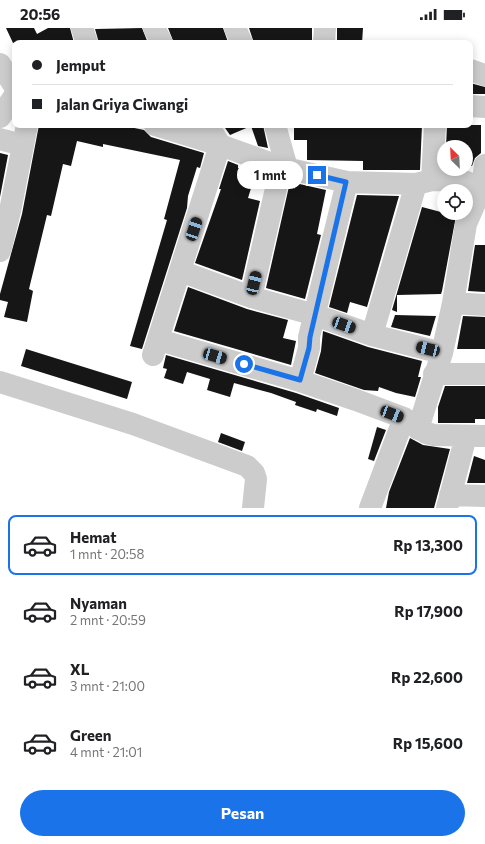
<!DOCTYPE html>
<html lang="id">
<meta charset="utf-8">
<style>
body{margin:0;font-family:Commissioner,sans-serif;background:#f6f6f6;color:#202124;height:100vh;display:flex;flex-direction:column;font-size:15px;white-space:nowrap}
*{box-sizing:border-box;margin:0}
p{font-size:13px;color:#757577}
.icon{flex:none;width:22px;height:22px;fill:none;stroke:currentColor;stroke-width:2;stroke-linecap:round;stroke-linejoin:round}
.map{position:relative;height:480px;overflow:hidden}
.sheet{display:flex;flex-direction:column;background:#fff;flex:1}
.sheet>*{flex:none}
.hud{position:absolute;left:12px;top:12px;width:461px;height:88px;border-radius:8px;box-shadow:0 2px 10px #0003;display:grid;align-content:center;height:88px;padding:0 20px;background:#fff}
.needle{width:26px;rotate:336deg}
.tools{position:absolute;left:437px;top:112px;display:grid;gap:8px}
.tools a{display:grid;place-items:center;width:36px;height:36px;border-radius:50%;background:#fff;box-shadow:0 2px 10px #0003;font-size:20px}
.end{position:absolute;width:18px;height:18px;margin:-9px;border:5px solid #1a73e8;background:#fff;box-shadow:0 0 0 2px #fff}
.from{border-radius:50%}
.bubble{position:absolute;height:28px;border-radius:14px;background:#fff;box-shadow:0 2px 10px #0003;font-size:13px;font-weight:700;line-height:28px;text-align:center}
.car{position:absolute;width:12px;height:24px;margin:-12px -6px;border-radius:5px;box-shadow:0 0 3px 1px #0007;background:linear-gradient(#222 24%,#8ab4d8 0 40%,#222 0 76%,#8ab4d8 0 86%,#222 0)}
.hud b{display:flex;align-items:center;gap:14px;height:38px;font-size:15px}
.hud b+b{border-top:1px solid #e0e0e0}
.hud i{width:10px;height:10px;background:#202124}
ul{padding:7px 0 0;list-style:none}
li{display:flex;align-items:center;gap:12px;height:60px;margin:0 8px 6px;padding:0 12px;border:2px solid transparent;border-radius:8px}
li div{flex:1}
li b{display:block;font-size:15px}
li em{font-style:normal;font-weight:700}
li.current{border-color:#1a73e8}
li>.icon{width:36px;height:36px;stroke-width:1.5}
.action{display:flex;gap:8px;margin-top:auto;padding:8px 20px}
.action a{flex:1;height:46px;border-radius:24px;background:#1a73e8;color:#fff;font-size:16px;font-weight:700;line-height:46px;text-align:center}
.status{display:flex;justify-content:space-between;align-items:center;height:28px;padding:0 20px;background:#fff;direction:ltr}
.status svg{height:11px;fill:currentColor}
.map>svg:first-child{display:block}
.building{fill:#161616}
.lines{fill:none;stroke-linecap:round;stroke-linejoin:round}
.minor{stroke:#ccc;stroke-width:22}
.route{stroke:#1a73e8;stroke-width:5}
</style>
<div class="status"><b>20:56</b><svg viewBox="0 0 49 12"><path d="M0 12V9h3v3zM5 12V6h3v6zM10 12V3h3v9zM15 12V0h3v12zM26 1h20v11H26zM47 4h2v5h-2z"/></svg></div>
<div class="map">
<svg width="485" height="480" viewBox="0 0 485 480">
<rect width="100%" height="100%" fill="#fff"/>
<path class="building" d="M6,0h28l3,6 11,-6h22l4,15h-61z
M142,0l6,15h-49l-4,-14z
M168,0h55l5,14 -54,1z
M249,0h63v15h-58z
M337,0h26l-1,15h-25z
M470,55l15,4v7h-15z
M39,97h81l24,5 7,7 53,16 -4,15 -3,-1 -9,29 -1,12 -45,141 -12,-3 37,-126 -3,-1 16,-59 -77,-16v3l-26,-6 -6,25 -8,-2 -12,52 -4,-1 -18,74 4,2 -6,31 -23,-5 4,-15 -8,-2v-6l22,-80z
M223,97h40l5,23 -10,-2 -7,-20 -21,9z
M294,97h128l-2,45h-57v-9l-56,-1v-20h-13z
M447,97h34v28l-6,5 -3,8h-6v-19h-20z
M0,125l8,2 -8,42z
M228,133l10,4v3l18,4 -8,26 12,3 -18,79 -47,-17 26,-74h-2z
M290,154h2l3,7v-6l31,7 -9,44 4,1 -16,64 -39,-11z
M357,167l42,1 -32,111 -17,-5 -3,11 -18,-6z
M422,179l34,9 -14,75 -1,3 -44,1v17l-5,-2z
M475,217h10v47l-17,-1z
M188,259l59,22 41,11 -5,18 13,3 -5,24 -117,-34z
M395,287l41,1 -6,20 -39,-9z
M463,288l22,1v32h-28z
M323,303l45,16 54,14 -4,16h3l-6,20 -19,-4 -17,-6 -1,4 -14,-1 -49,-17 6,-22z
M26,321l106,33 -5,17 -106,-33z
M166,327l130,38 43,15 -2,8 -20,-7 -1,3 -21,-7 1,-3 -25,-9 -37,-10 -4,14 -23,-7 3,-11 -23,-7 -4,12 -19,-6 3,-9 -4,-1z
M445,358h40v33h-10v4h-37v-16z
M377,399l9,3 -12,31 -6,-2z
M221,405l24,9 -3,9 -24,-9z
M410,410l13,7 27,4 -16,59h-48l3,-16z
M474,428l11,4v23h-18z"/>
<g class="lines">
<path class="minor" d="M82,0l5,15
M154,0l8,15
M235,0l7,15
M324,15l1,-15
M0,36l15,23
M470,42l15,5
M470,78l15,1
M0,89l15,-22
M155,97l65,20 61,22 66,15 69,2 16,-4 32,1 21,8
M275,97l12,43
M0,111l22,6
M432,152l3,-55
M0,223l10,-40 17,-86
M180,243l71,26 64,18 57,20 70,18
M251,269l30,-130
M453,275l32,2
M372,307l44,-151
M159,312l141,41 56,19 48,18 22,15 8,2 51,1
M153,327l67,-210 -12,-20
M434,346h51
M300,353l9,-33v-11l38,-155
M0,354l133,42 114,42 7,7 2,6 -3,29
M418,401l24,-76 11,-50 13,-79 16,-37 3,-22
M450,467l35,1
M370,480l34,-90
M447,480l19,-72"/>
</g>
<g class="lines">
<path class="route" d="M244,336l56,16 9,-32 1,-11 36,-155 -29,-7"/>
</g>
</svg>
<div class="tools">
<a><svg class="needle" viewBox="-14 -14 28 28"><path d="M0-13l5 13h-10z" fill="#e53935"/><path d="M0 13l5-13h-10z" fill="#757577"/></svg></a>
<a><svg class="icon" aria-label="locate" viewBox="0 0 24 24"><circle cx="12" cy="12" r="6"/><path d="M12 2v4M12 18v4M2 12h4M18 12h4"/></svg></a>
</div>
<i class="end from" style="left:244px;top:336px"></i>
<i class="end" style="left:317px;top:147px"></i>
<div class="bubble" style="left:237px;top:133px;width:66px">1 mnt</div>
<i class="car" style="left:194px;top:201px;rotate:18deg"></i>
<i class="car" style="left:254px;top:255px;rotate:13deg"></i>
<i class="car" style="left:344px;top:297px;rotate:110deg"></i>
<i class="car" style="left:428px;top:321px;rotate:284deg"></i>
<i class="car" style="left:215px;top:328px;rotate:106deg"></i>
<i class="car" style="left:392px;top:386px;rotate:111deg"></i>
<div class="hud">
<b><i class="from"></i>Jemput</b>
<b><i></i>Jalan Griya Ciwangi</b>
</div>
</div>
<section class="sheet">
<ul>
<li class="current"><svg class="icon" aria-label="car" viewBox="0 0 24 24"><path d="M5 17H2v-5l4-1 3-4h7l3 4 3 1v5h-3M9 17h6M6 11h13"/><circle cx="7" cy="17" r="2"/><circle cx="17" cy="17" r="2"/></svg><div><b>Hemat</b><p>1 mnt · 20:58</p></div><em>Rp 13,300</em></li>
<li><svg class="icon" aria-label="car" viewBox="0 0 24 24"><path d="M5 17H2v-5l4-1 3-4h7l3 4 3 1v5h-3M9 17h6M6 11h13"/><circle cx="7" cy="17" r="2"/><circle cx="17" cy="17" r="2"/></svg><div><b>Nyaman</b><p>2 mnt · 20:59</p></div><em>Rp 17,900</em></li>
<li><svg class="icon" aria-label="car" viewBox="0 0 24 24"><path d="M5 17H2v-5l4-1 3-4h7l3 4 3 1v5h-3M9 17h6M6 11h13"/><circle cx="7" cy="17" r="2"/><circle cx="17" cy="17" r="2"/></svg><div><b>XL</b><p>3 mnt · 21:00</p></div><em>Rp 22,600</em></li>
<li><svg class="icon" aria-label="car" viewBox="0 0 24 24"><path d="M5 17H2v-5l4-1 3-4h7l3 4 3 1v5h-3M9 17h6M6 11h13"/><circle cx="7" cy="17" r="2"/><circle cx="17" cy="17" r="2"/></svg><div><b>Green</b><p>4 mnt · 21:01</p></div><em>Rp 15,600</em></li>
</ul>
<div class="action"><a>Pesan</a></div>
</section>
